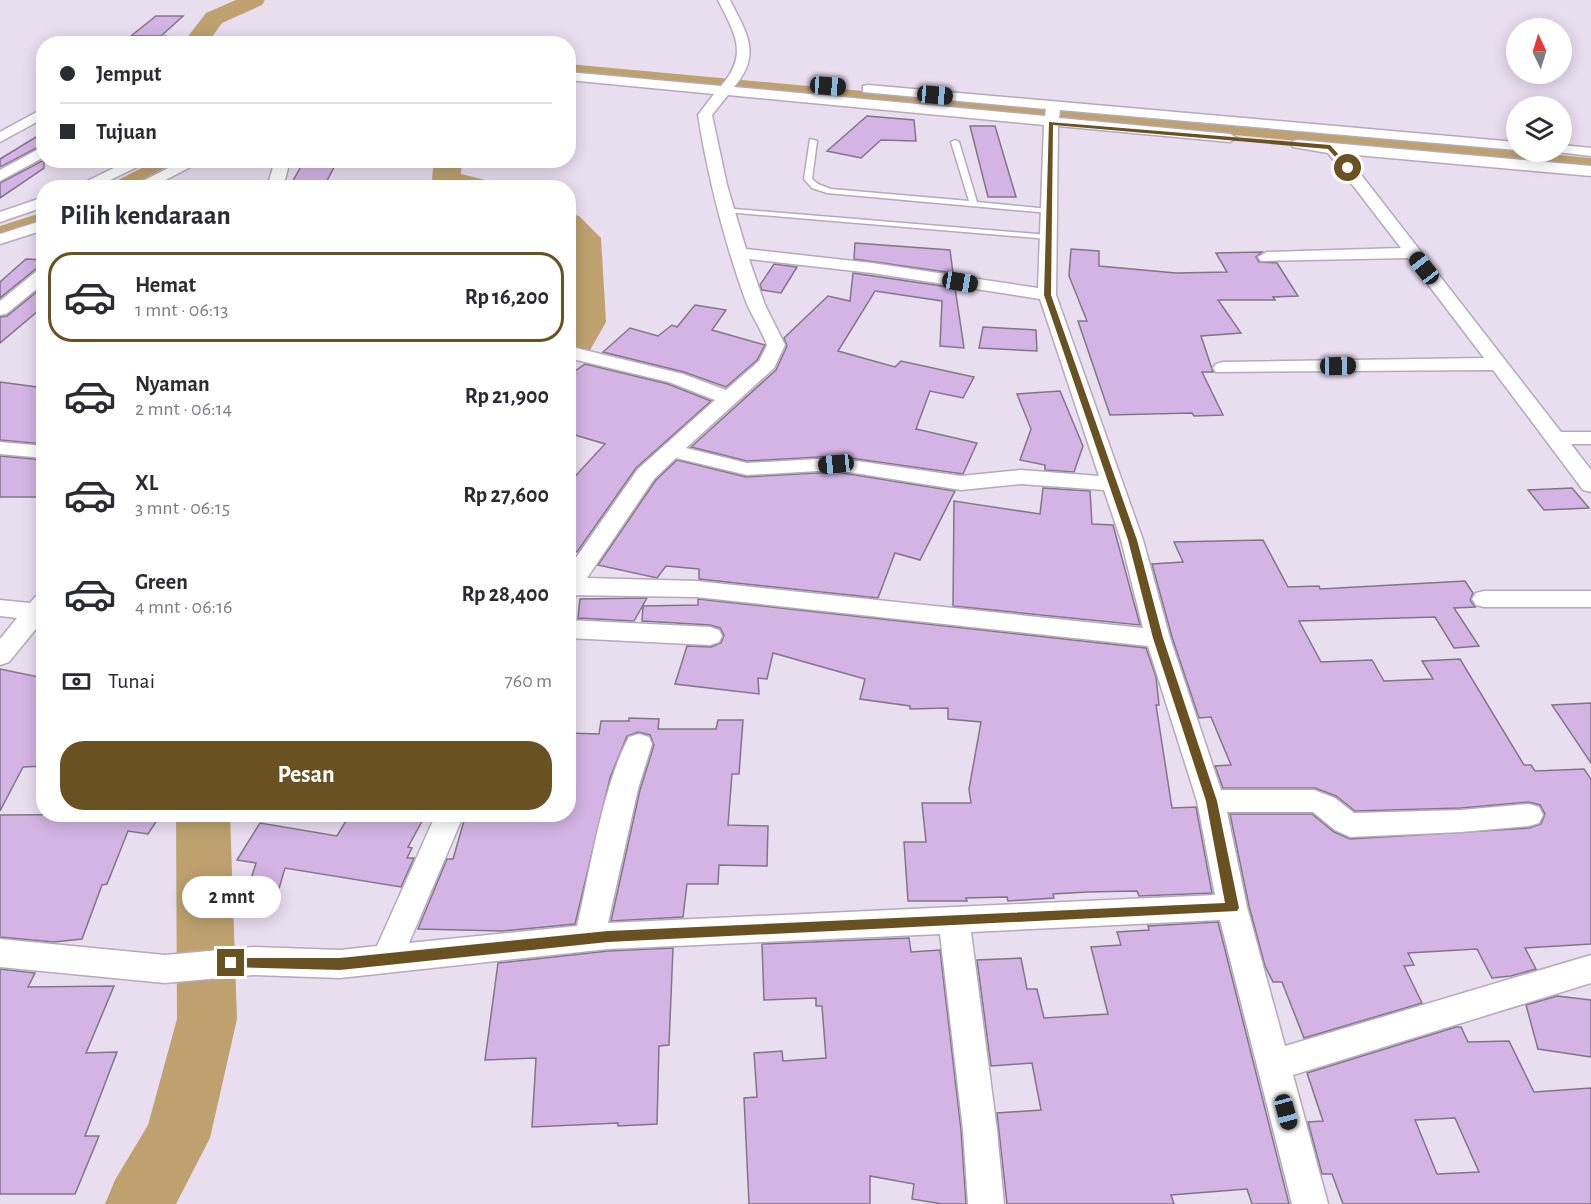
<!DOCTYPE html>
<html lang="id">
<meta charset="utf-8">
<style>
body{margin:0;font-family:"Alegreya Sans",sans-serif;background:#f7f7f7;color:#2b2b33;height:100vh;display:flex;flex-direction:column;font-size:22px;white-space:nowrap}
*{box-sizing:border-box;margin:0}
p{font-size:20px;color:#7c7c81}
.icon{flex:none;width:33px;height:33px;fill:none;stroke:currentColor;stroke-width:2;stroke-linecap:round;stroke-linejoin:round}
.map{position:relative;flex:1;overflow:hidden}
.side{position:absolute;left:36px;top:180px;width:540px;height:642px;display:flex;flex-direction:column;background:#fff;border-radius:24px;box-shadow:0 3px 15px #0003}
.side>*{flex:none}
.top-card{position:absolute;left:36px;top:36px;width:540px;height:132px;border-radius:24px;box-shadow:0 3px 15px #0003;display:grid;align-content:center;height:132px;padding:0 24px;background:#fff}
.needle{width:39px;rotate:356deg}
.buttons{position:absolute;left:1506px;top:18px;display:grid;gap:12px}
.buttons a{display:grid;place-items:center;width:66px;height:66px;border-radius:50%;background:#fff;box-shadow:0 3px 15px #0003;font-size:30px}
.end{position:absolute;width:27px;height:27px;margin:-14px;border:8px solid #6a5122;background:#fff;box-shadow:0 0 0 3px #fff}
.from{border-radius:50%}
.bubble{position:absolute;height:42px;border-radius:21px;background:#fff;box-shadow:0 3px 15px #0003;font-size:20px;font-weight:600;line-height:42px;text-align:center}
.car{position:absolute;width:18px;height:36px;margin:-18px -9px;border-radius:8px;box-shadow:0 0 4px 2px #0007;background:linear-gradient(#222 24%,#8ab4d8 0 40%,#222 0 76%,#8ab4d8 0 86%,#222 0)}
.top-card b{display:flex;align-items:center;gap:21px;height:57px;font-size:22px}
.top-card b+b{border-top:2px solid #e1e1e2}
.top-card i{width:15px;height:15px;background:#2b2b33}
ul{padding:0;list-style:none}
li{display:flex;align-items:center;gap:18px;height:90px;margin:0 12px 9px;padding:0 12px;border:3px solid transparent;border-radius:24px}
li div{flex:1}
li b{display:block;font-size:22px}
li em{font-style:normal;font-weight:600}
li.on{border-color:#6a5122}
li>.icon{width:54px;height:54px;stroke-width:1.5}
h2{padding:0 24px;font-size:27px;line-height:72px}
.pay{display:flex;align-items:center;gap:15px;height:66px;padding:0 24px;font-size:22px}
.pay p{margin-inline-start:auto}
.primary-button{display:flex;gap:12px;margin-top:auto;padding:12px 24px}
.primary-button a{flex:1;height:69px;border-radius:24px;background:#6a5122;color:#fff;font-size:24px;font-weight:600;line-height:69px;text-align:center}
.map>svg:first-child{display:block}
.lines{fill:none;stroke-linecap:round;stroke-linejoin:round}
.canal{fill:#bea16f;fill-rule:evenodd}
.river{fill:#bea16f;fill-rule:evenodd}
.building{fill:#d3b4e4;stroke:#817687;stroke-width:1.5;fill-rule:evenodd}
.service-casing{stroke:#b5a9bb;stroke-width:3}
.minor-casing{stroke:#b5a9bb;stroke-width:3}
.service{fill:#fff;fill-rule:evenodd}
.minor{fill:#fff;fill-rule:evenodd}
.route{fill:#6a5122}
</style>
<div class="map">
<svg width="1591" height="1204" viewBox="0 0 1591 1204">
<rect width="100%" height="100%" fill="#e9ddf0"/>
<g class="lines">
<path class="canal" d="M568,64l1023,94v10l-1023,-95z
M157,160h23l-54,28h-23z
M44,212v11l-44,15v-12z"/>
<path class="river" d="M236,0h29l-3,5 -40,18 -10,14 7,7h-30l-3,-5 20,-26z
M434,160h28l-1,14 32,8 4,6 -61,-3 -4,-6z
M568,213l11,3 22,22 5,84 -21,37 -17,5v-37l4,-5z
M176,814h54l7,205 -27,119 -34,66h-71l10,-24 33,-55 29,-106z"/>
</g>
<path class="building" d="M156,16h27l-22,20h-30z
M867,116l47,4 2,21 -35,-1 -20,18 -34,-7z
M970,126h25l21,71h-28z
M44,132v12l-44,23v-8z
M44,160v8l-44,30v-15z
M338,160l-15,28h-34l15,-27z
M855,243l95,7 3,23 -99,-14z
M1071,249l28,2v15l77,7 51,-1 -11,-19 46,-1 -6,5 3,5 18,1 21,33 -25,1 2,3h-57l23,33 -40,3 12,36h-11l21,43 -29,1 -2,-3 -82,2 -32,-94h9l-18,-45z
M26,259l18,1v7l-7,1 -37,30v-16z
M774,264l23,3 -16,26 -19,-3 -2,-5z
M853,273l102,15 9,60 -24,-2 2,-45 -67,-10 -37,60 57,16 6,-6 73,16 -11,21 -33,-7 -14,38 61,14 -14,31 -127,-18 -89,5 -56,-14 85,-77 11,-24 -3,-8 44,-42 22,5z
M44,286v20l-44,37v-26l7,-1z
M695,305l31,5 -14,20 53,15 -8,15 -31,27 -42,-15 -81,-20 27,-24 28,8 14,-11 5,2z
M983,327l53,3 1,21 -58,-3z
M585,364l83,20 43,17 -75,67 -59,84 -9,-2v-66l37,-40 -37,-11v-57z
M0,382l44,6v56l-44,-4z
M1060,391l23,55 -9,26 -29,-2v-5l-25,-5 11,-31 -14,-35z
M0,456l44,4v37h-44z
M677,460l69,17 90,-5 119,19 -35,69 -25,-7 -17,45 -179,-19v-10l-33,-3 -9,12 -59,-13 58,-85z
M1043,488l47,3 2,33 21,1 27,100 -187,-19 1,-105 86,13z
M1572,488l17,20 -45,2 -16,-20z
M1263,540l25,47 31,-1 1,3 145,-8 8,12 -3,7 5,7 -21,1 25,38 -25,2 -19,-31 -136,4 22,41 51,-2 12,21 49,-2 -11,-18 38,-2 64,106h7l4,6 49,-2 7,10v165l-66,4 11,21 -25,7 -19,2 -15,-29 -69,4 6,12 -10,1 18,37 -118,35 -22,-56h-9l-8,-16 -16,-60 -19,-92h82l22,18 16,7 179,-11 12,-4 4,-10 -5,-9 -11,-3 -68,6 -106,3 -19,-15 -21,-8h-92l-8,-22 16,-1 -20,-48 -12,1 -27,-81 -20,-73 31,-2 -9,-20z
M647,598l-13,23 -56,-3 2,-19z
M698,599l448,49 10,29 3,28h-3l16,103 24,-1 16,86 -73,3 -2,-5 -50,1 -34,2 1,4 -46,3 -1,-4 -41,1 1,3h-59l-4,-59h22l-4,-39h49l-2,-14 12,-67 -33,-3v-11l-38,1v-3l-50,-7 5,-20 -92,-26 -6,26 -9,-1 1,16 -84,-10 12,-38 24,1 10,-4 3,-8 -4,-7 -10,-3 -68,-4 1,-15 55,-1z
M0,669l44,9v88l-21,1 -23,44z
M1591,703v60l-39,-58z
M629,718l30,1 -1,10h58l2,-9h25l-4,54h-7l-4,51 40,1 -1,40 -48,-1 -1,19h-31l-4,33 -72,4 29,-131 14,-45 -4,-10 -12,-3 -11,4 -17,42 -35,146 -73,7 -84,-2 29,-70h6l13,-45h102v-81l31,1 2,-13h28z
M161,814l-13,20 -20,-3 -21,53 -5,1 -20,54 -28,3 -54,-5v-122z
M350,814h76l-18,33 4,1 -5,10h7l-13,29 -116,-19 -10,34 -32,2 13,-41 -19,-3 23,-37 77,13z
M1218,922l71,282h-37l-5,-15 -76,6 3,9h-167l-10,-91 44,-3 -9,-47 -41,3 -14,-106 44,-2 6,31h10l7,29 64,-4 -17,-67 30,-2 -4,-13 32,-2 -1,-4z
M909,938l2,14 29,-2 21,180 5,74h-24l-30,-5 2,-15 -44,-8v28h-121l-5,-106 13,-1 -3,-44 28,-2 1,10 43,-3 -4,-52h-6v-8l-52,2 -2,-56z
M673,948l-4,97 -10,1 -2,78 -39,2v-3l-86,4 4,-69 -51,2 13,-97 110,-12z
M0,969l35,4 -7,14 86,-1 -28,67 31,-1 -32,84h14l-24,58h-75z
M1557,996l34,4v57l-53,-8 -12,-44z
M1456,1027h5l7,15 41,-1 25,51 57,-4v116h-248l-11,-30h-10l-14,-52 15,-1 -16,-48zM1455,1118l24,54 -42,2 -22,-54z"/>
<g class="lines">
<defs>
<path id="service" d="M810,139l7,2 -5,38 6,5 13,5 138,12 -18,-59 4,-2 4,2 18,60 72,7 4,2 -4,2 -222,-20 -15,-5 -8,-9z
M723,208l326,27 4,2 -4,2 -323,-27h-3z"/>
<path id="minor" d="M718,0h12c17,34 32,54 4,87l311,29 1,-7 -183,-17v-6l5,-1 648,57v8l-456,-40 -1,8 171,16 7,4 -7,4 -172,-16 -2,169 87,245 27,98 51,152h93l21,8 19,15 107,-3 68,-6 10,3 4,8 -4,8 -10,3 -68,6 -111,5 -15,-7 -22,-18h-86l20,95 38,139 306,-91v28l-298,92 35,129h-36l-72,-284 -249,12 26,198 7,74h-36l-5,-74 -23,-196 -332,15 -268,29 -87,-3 -88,8 -165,-16v-28l165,16 88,-8 87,3 37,-4 59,-132h28l-55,129 168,-17c13,-55 26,-141 52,-189l10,-3 10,3 3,7 -14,45 -30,134 607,-28 -18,-94 -49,-155 -452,-49 -128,-2v-26l70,-100 77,-69 -46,-18 -101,-24v-12l115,28 43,16 33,-29 8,-16c-6,-16 -16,-30 -22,-46 -21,-59 -37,-121 -47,-184l16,-21 -146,-14v-8l153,14c28,-32 14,-52 -3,-86zM728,95l316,30 -6,163 -166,-25 -126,-14 -19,-64 -15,-70zM749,259l123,14 168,26 59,177 -78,-6 -60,6 -125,-18 -89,5 -61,-15 88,-80 11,-23 -20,-40zM676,458l71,17 89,-5 125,20 60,-6 83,6 17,50 22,88 -447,-47 -109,-3 67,-99z
M165,36l6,4 -2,4h-13z
M44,108v10l-44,24v-10z
M1298,140l293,26v10l-246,-22 216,278h30v12h-20l20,26v22l-8,-2 -90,-120 -277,2 -3,-4 3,-4 7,-2 261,-4 -76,-100 -147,3 -3,-4 9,-5 134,-4 -73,-95 -35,-6 -2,-3 2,-3z
M1562,145l29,3v8l-34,-4h5z
M44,146v11l-44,24v-11z
M130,160h21l-57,28h-21z
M184,160h20l-54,28h-21z
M275,160h15l-7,28h-16z
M44,197v10l-44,15v-10z
M44,220v10l-44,14v-10z
M44,269v14l-38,31 -6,1v-14l38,-31z
M0,442l44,4v12l-44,-4z
M1484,591h107v16h-107l-8,-2 -4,-6 4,-6z
M44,594v25l-35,43 -9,3v-26l17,-21 -17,-2v-16l30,3 6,-7z
M568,620l142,7 9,3 3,6 -3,6 -9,3 -142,-7z"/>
</defs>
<use href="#service" class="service-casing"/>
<use href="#minor" class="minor-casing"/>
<use href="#service" class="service"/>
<use href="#minor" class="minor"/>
</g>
<path class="route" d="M1049,122l281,23 21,23 -5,1 -18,-20 -275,-24 -2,170 86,245 26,98 54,163 22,107 -2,3 -629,31 -268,28 -113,-3 -2,-4 6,-5h109l268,-27 617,-28 -19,-102 -53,-163 -25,-98 -84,-245z"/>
</svg>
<div class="buttons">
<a><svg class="needle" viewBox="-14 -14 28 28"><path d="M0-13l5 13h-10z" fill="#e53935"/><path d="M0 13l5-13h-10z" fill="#7c7c81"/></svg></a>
<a><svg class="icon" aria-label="layers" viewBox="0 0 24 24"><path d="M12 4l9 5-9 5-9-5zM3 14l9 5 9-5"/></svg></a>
</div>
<i class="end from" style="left:1348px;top:168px"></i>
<i class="end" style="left:231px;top:963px"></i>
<div class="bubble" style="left:182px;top:876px;width:99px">2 mnt</div>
<i class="car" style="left:828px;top:86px;rotate:94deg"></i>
<i class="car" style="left:935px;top:95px;rotate:95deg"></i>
<i class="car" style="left:1424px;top:268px;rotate:322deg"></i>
<i class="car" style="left:960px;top:282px;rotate:99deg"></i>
<i class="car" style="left:1338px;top:366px;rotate:89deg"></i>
<i class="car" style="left:836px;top:464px;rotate:264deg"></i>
<i class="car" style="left:1286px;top:1112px;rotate:165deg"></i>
<div class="top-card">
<b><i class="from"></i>Jemput</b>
<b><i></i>Tujuan</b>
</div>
<section class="side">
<h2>Pilih kendaraan</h2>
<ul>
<li class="on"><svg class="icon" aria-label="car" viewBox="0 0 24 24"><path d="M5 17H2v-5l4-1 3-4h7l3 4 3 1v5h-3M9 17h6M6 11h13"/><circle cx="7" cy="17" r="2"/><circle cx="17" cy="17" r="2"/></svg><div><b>Hemat</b><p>1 mnt · 06:13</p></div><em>Rp 16,200</em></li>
<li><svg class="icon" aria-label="car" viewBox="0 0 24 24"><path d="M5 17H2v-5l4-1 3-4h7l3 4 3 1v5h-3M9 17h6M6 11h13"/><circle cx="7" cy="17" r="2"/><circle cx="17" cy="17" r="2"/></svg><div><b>Nyaman</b><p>2 mnt · 06:14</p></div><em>Rp 21,900</em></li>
<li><svg class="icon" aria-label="car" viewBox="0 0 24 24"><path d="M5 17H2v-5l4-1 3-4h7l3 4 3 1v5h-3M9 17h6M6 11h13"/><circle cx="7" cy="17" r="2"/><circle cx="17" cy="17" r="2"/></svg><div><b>XL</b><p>3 mnt · 06:15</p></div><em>Rp 27,600</em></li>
<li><svg class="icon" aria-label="car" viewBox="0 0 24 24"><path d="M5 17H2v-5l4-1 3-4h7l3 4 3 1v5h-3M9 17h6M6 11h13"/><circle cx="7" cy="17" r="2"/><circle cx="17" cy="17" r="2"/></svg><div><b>Green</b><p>4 mnt · 06:16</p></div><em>Rp 28,400</em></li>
</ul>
<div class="pay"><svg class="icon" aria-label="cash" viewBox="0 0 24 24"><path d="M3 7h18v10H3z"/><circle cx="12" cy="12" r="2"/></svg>Tunai<p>760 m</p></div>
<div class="primary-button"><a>Pesan</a></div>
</section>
</div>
